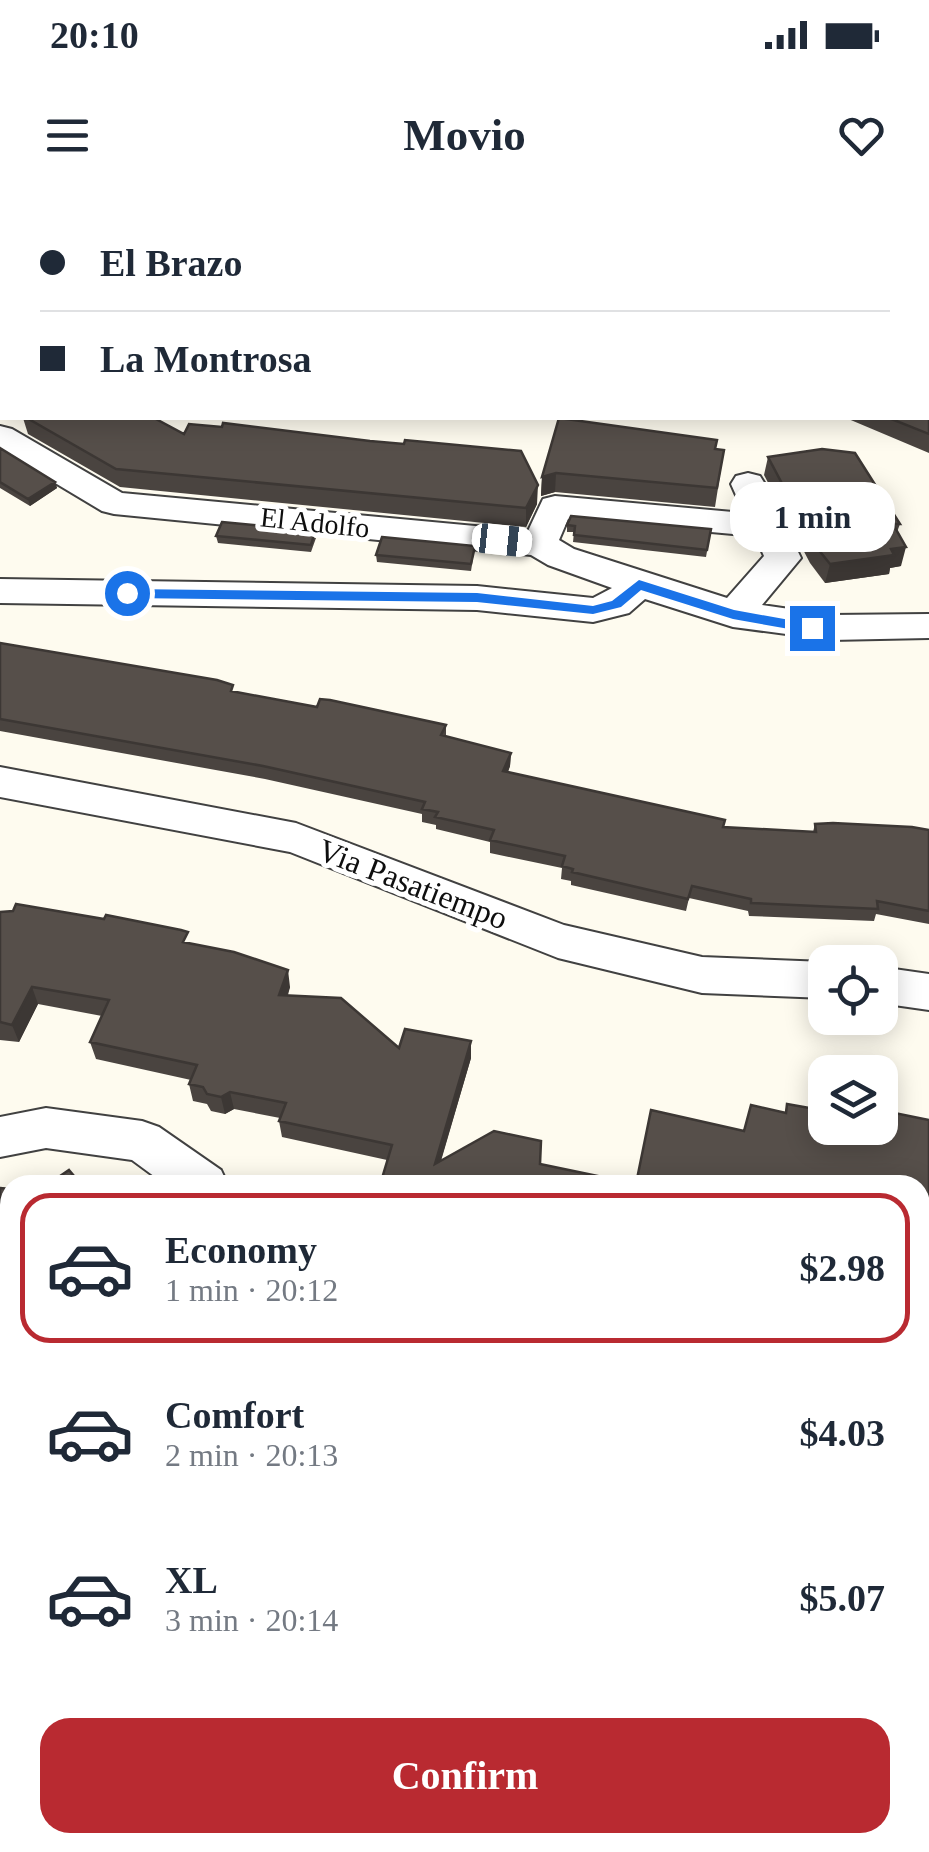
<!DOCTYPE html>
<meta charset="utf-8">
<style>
body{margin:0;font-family:Georgia,serif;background:#f2f2f3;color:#1f2937;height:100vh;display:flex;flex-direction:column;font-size:38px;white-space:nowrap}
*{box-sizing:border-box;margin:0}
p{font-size:32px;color:#747a83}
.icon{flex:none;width:55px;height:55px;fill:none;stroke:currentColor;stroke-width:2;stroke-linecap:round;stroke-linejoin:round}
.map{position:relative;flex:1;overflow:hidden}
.drawer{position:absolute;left:0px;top:975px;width:930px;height:678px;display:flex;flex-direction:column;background:#fff;border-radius:30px 30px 0 0;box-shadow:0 5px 25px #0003}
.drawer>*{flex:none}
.hud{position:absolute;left:0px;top:0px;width:930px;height:220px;box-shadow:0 5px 25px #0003;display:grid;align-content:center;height:220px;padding:0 40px;background:#fff}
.buttons{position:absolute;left:808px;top:745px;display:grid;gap:20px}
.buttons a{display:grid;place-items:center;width:90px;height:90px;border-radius:20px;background:#fff;box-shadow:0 5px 25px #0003;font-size:50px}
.end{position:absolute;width:45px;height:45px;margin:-22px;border:12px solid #1a73e8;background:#fff;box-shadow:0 0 0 5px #fff}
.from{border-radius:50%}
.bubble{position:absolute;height:70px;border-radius:30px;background:#fff;box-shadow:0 5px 25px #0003;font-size:32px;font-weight:700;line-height:70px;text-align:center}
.car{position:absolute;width:30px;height:60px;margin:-30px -15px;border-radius:12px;box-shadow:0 0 8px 2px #0007;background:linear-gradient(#fff 24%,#345 0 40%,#fff 0 76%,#345 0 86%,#fff 0)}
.hud b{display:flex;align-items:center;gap:35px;height:95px;font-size:38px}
.hud b+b{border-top:2px solid #e0e1e3}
.hud i{width:25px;height:25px;background:#1f2937}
ul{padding:18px 0 0;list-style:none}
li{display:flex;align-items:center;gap:30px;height:150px;margin:0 20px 15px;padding:0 20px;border:5px solid transparent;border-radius:30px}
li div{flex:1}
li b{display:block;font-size:38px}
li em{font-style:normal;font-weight:700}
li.current{border-color:#b92a31}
li>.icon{width:90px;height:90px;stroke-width:1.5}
.action{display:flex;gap:20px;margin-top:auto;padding:20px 40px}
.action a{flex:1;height:115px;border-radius:30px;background:#b92a31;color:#fff;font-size:40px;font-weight:700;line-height:115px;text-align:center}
.status{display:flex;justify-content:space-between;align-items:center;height:70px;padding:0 50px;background:#fff;direction:ltr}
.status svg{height:28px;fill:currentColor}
header{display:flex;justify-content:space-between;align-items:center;height:130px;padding:0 40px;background:#fff;font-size:45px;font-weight:700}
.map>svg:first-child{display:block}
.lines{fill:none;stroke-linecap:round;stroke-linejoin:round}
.street-casing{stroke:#414141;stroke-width:4}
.street{fill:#fff;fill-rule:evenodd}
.wall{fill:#4a4440}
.shaded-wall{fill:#3c3734}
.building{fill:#564f4a;stroke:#3c3734;stroke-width:2.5}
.route{fill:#1a73e8}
.labels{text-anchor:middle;stroke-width:10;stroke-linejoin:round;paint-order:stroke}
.far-street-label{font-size:28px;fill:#0e0e0e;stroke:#fff}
.street-label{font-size:32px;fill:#0e0e0e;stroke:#fff}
</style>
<div class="status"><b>20:10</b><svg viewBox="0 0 49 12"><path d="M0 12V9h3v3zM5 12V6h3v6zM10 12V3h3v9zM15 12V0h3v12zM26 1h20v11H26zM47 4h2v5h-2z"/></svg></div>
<header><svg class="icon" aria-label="menu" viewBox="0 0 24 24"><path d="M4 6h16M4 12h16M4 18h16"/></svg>Movio<svg class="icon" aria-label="heart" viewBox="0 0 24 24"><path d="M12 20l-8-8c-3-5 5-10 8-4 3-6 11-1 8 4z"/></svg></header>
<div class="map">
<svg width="929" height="1652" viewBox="0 0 929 1652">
<rect width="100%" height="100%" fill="#fefbef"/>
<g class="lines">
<defs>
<path id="street" d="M928,68h1v18h-1z
M0,226l12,3 110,64 406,38 15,-32 12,-3 189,17 -13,-29 5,-8 12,-3 12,3 5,8 36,74 -39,47 69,10 98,-1v24l-98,2 -98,-13 -88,-28 -16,14 -36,9 -116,-12 -477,-7v-24l477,7 116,12 19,-10 -64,-23 -17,-10 -417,-41 -12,-3 -102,-61zM568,319l187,17 9,20 -37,42 -153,-49 -15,-9z
M0,567l296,56 268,102 138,32 123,5v36l-123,-5 -144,-35 -268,-106 -290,-55z
M880,767l49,7v36l-49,-7z
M46,908l96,13 17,6 62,43 7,15h-62l-34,-25 -86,-12 -46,9v-40z
M920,1129l9,1v48l-9,-1z
M0,1591l10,4v47h30l-4,10h-36z
M835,1642h67l4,10h-67z"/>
</defs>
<use href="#street" class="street-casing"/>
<use href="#street" class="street"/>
</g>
<path class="wall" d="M762,0h167v63l-1,-1v-60h-163z
M0,144h2v65h-2z
M929,215v38l-83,-35h82z
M23,218h131l30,16 353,70 -11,23 -406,-40 -92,-53z
M559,218l165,32 -9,57 -160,-15 -14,4 1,-19z
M0,248l55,34 2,6 -27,18 -30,-18z
M768,257l132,67 -3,8 4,34 -11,2 -1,6 -64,9 -15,-20 -46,-88z
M567,325l144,4 -5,28 -133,-15 1,-10h-7z
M216,336l100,2 -5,14 -93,-9z
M475,346l-4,25 -94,-9 -1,-7z
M0,443l235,49 82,15 129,18v11l65,17 -1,13 -2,6 215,55 90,5 2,-8 114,6v94l-53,-10 -2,7 -125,-5 -1,-5 -59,-13 -3,13 -115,-26v-4l-10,-2 1,-11 -72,-15v-11l-54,-13v-4l-14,-3v-8l-157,-35 -265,-48z
M0,712l190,32 100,43 -2,8 111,53 72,10 -30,103 99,3 96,20 149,-72 2,-8 38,24 104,-8v144l-8,-1 -1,3v-81h-540l7,-25 -105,-23 -3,-16 1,-3 -46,-9 -9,5 -14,-3 -4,-7 -14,-3 -4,-17 2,-4 -95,-21 -6,-17 12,-26 -64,-12 -19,38 -19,-2z
M920,1254l9,7v129l-9,-8z
M929,1391v19l-9,-7z"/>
<path class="shaded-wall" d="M556,273l-1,19 -14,4 1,-19z
M55,282l2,6 -27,18 -2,-7z
M538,285l-1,19 -11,23v-19z
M906,347l-5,19 -11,2 -1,6 -64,9 5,-19z
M511,553l-1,13 -7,18v-13z
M288,770l2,17 -9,25 -2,-17z
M32,787l6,17 -19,38 -7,-17z
M471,841v17l-36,122v-16z
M230,892l4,17 -9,5 -4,-17z"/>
<path class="building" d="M787,0h142v45l-1,-1v-42h-137z
M929,116v80l-1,2v-81z
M0,144h2v46h-2z
M928,214l1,1v19l-40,-16h39z
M27,218h127l30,16 5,-10 33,3 1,-4 147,18 34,3 1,-4 116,11 17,34 -12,23 -410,-39z
M559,218l158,22 -2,9 9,1 -7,38 -161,-15 -14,4z
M0,248l55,34 -27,17 -28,-17z
M822,249l33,4 45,71h-7l13,23 -15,2 3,6 -64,9 -16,-20 -46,-87z
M571,316l140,13 -4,21 -133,-15 1,-9 -8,-1z
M222,322l93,9 -4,14 -95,-9z
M382,337l93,9 -4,18 -95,-9z
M0,443l217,37 16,5 -2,6 86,16 3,-8 10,1 116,25 -5,10 70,18 -8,18 222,49 -2,7 93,5 -1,-8 18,-1 79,4 17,3v81l-52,-10 1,8 -127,-6v-4l-59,-13 -4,13 -116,-27 1,-3 -11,-3 3,-10 -75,-16 4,-10 -59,-13 3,-5 -16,-3 3,-7 -162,-36 -263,-47z
M16,704l88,15 2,-4 75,15 7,2 -5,10 51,10 54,18 -9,25 62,3 58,50 6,-19 66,12 -36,123 59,-33 47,10 -1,23 96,20 15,-74 93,21 7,-26 35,8 1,-9 28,5 10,-6v25h55v-18l49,10v128l-3,-1 -1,9 -5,-1v-70h-540l12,-40 -113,-24 7,-18 -56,-11 -9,5 -14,-3 -4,-7 -14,-3 8,-19 -107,-23 19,-42 -77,-13 -20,38 -12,-3v-110l13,-1z
M69,970l11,13 8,-6 7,8h-48z
M0,988l10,1v138l-10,-14z
M920,1254l9,7v111l-9,-7z
M434,1642h186l7,10h-186z
M729,1642h24l7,10h-41z"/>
<path class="route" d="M639,380l95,30 78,14 6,4 -6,5 -79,-14 -92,-29 -20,17 -28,7 -116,-12 -350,-4 -6,-5 6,-4 350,4 116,13 19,-5z"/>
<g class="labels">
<g class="far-street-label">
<text transform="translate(315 322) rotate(6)" y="10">El Adolfo</text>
</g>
<g class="street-label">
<text transform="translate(413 684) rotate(21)" y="11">Via Pasatiempo</text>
</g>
</g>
</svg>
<div class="buttons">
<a><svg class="icon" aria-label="locate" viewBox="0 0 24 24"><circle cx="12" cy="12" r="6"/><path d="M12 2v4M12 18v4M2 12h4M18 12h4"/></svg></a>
<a><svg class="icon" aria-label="layers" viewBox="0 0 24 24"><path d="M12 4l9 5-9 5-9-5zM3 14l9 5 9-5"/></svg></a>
</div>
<i class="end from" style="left:127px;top:393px"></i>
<i class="end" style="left:812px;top:428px"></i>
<div class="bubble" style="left:730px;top:282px;width:165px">1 min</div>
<i class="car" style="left:502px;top:340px;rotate:96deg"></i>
<div class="hud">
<b><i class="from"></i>El Brazo</b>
<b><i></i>La Montrosa</b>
</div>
<section class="drawer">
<ul>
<li class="current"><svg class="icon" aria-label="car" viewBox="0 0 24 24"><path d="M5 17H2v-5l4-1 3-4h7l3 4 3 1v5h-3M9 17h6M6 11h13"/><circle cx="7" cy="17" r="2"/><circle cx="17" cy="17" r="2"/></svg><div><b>Economy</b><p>1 min · 20:12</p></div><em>$2.98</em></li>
<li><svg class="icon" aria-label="car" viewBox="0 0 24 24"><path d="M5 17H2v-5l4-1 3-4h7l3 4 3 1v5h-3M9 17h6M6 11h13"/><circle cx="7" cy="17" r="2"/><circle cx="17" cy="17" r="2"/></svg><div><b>Comfort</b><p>2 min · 20:13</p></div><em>$4.03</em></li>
<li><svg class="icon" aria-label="car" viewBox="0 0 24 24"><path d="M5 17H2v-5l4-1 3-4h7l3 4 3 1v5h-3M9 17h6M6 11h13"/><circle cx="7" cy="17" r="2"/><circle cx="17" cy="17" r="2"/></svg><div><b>XL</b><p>3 min · 20:14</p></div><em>$5.07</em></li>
</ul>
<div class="action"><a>Confirm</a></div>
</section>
</div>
